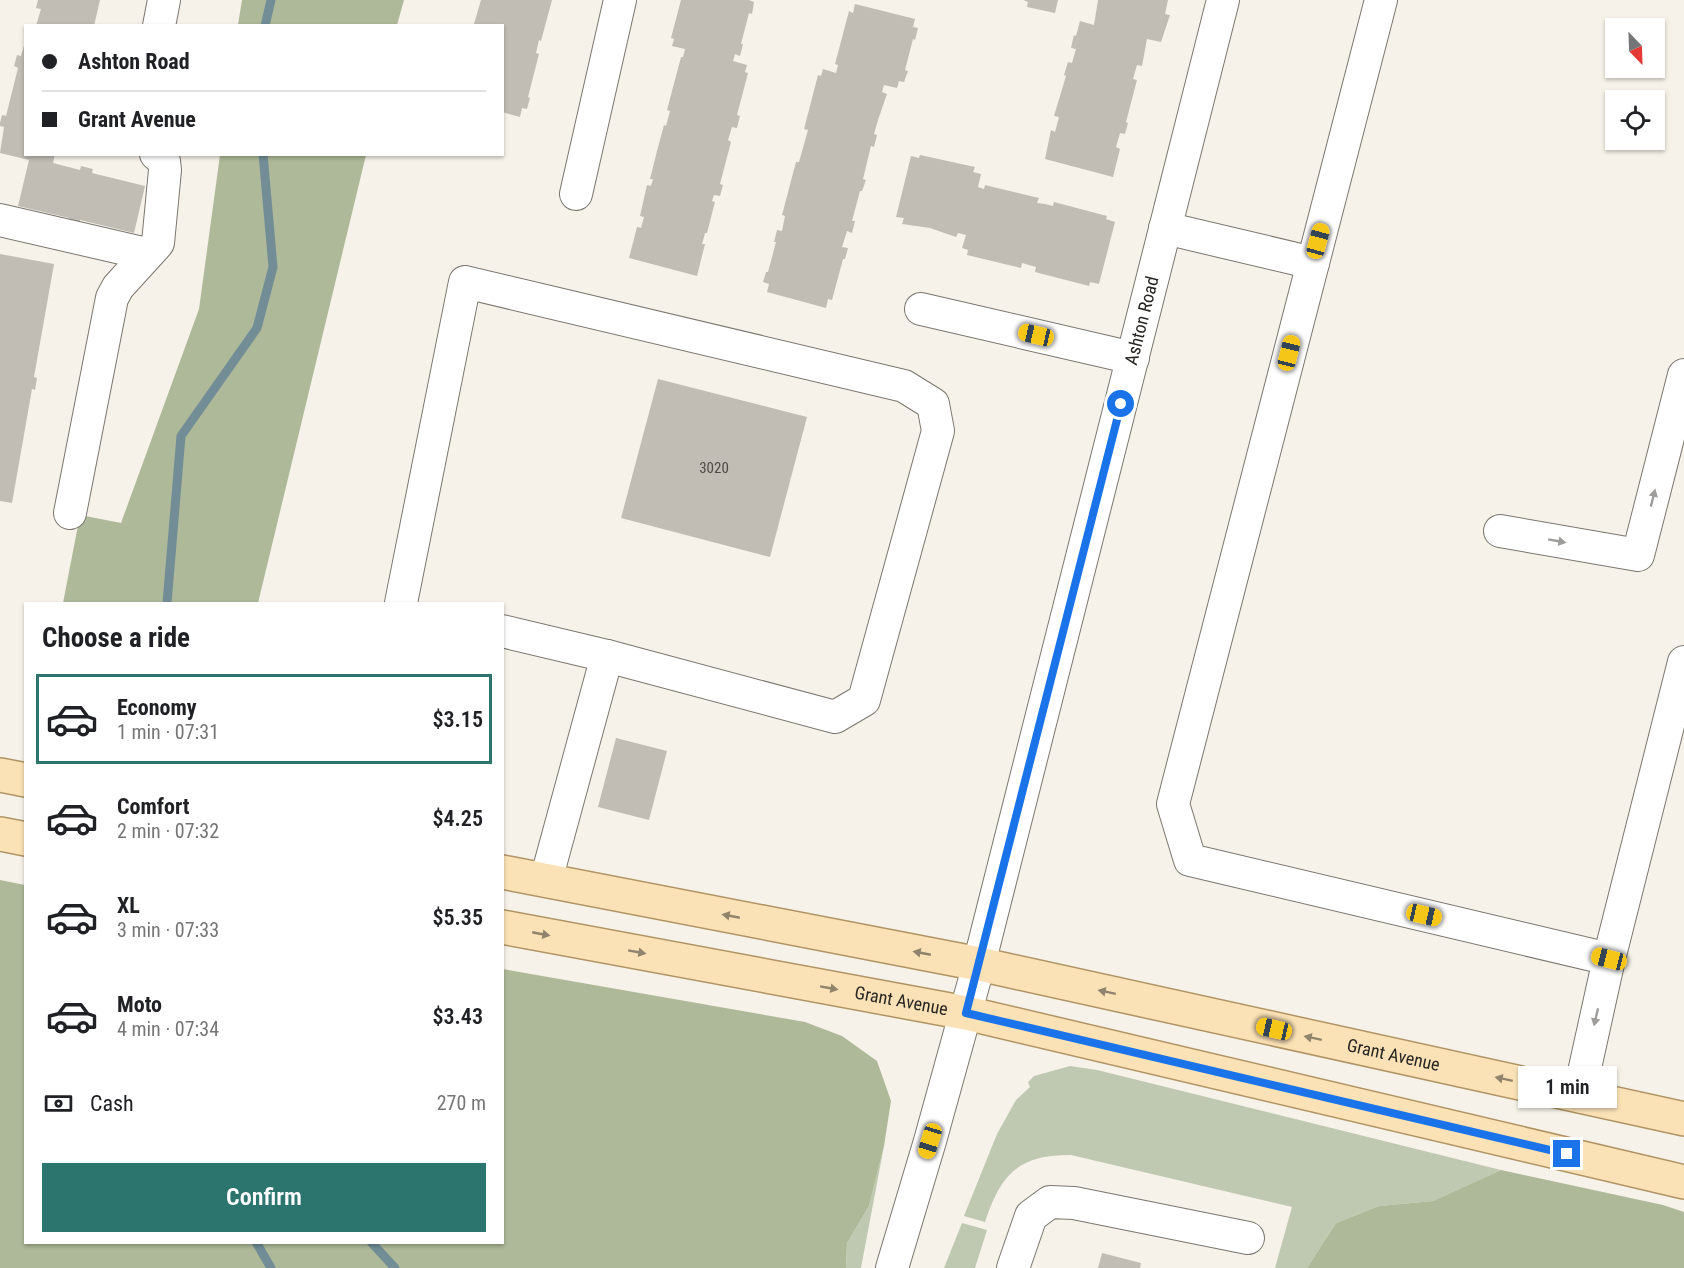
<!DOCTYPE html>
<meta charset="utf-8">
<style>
body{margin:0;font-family:"Roboto Condensed",sans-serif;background:#f6f6f6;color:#202124;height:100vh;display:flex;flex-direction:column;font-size:22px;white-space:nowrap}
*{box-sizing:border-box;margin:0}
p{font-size:20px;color:#757577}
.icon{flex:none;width:33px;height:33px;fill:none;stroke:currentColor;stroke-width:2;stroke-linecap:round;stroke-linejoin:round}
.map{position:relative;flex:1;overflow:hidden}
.sheet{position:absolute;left:24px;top:602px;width:480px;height:642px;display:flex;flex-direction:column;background:#fff;border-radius:0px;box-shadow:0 2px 4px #0004}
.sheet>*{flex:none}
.top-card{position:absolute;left:24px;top:24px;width:480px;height:132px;border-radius:0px;box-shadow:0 2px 4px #0004;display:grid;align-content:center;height:132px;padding:0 18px;background:#fff}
.needle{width:39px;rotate:157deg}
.buttons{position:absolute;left:1605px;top:18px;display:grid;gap:12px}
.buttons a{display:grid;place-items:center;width:60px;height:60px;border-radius:0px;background:#fff;box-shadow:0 2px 4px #0004;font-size:30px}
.end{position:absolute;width:27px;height:27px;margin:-14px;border:8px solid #1a73e8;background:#fff;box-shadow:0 0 0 3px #fff}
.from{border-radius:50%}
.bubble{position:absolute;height:42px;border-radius:0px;background:#fff;box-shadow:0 2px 4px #0004;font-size:20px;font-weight:600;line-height:42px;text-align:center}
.car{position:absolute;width:18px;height:36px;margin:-18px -9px;border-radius:8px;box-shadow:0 0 4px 2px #0007;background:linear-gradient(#f5c518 24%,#345 0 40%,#f5c518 0 76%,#345 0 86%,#f5c518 0)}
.top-card b{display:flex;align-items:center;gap:21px;height:57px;font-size:22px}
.top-card b+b{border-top:2px solid #e0e0e0}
.top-card i{width:15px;height:15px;background:#202124}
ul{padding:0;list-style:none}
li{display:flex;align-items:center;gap:18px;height:90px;margin:0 12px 9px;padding:0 6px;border:3px solid transparent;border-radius:0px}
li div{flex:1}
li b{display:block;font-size:22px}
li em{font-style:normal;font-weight:600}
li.on{border-color:#2c756f}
li>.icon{width:54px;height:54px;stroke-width:1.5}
h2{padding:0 18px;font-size:27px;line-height:72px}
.pay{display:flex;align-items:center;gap:15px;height:66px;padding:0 18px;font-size:22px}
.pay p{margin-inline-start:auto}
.cta{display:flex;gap:12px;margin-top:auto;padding:12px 18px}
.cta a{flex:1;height:69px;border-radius:0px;background:#2c756f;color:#fff;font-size:24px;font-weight:600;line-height:69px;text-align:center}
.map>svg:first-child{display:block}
.green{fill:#bfc8b0}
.forest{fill:#aeb999}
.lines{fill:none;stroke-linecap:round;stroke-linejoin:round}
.stream{stroke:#728d96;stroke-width:9}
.building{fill:#c1bdb4}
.minor-casing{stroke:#7b776f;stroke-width:34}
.major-casing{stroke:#b09463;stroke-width:36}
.minor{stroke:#fff;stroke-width:32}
.major{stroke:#fbe2b6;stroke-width:33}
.oneway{fill:#9e9d9c}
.oneway2{fill:#91846c}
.route{stroke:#1a73e8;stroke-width:8}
.labels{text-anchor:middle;stroke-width:5;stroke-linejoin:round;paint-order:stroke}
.number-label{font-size:15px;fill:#4e4b46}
.street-label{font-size:18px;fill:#272522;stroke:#fff}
</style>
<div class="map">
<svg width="1684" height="1268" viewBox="0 0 1684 1268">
<rect width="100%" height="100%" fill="#f6f2e9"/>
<path class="green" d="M1070,1066l27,4 404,100 -68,31 -54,5 -43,17 -29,45h-32l17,-61 -221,-52c-53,0 -70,19 -86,67l-21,-6 33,-82 19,-34 14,-13 -2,-5 6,-6z
M884,1146l-23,122h-15l1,-25 22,-37z
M962,1223l25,7 -12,38h-31z"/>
<path class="forest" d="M242,0h162l-7,25h-159z
M220,155h146l-108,448h-195l17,-88 41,8 78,-214z
M0,880l25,5 1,357h476l1,-273 302,53 37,14 35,25 14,40 -7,45 -15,60 -22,37 -1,25h-846z
M1501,1170l162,35 21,7v56h-377l29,-45 43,-17 54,-5z"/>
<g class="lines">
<path class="stream" d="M265,26l6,-26
M167,603l14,-167 76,-108 16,-61 -10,-113
M256,1242l15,26
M371,1242l24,26"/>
</g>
<path class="building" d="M38,0h62l-6,26h-58l5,-17 -5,-1z
M481,0h71l-11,41 -2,-1 -3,13 3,1 -11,43 2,1 -3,11 -5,-1 -2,9 -18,-5v-86h-24l-4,-2z
M681,0h68l5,2 -2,12 -3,-1 -8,31h2l-3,12 -5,-2 -2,7 14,4 -2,7 3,1 -11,42 3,1 -3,12 -5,-1 -4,13 3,2 -11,42 3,1 -3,11 -6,-1 -2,6 3,1 -8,31h-2l-3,11h3l-8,32 -68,-18 8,-31 4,1 3,-11 -4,-1 7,-31 4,1 2,-7h-3l7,-28 7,-26 2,1 4,-15 -3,-1 14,-53h2l2,-8 -13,-3 2,-7 -3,-1z
M1023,0h35l-3,13 -28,-6 1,-5z
M1098,0h70l-3,14 5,1 -9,27 -14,-3 -5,27 -5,-1 -4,14 4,1 -11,42 2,1 -3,11 -5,-1 -4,14 4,2 -7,28 -68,-18 6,-29 4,2 4,-15 -5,-1 12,-40 -2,-1 4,-13 4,1 4,-14 -5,-1 3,-13 2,1 4,-15 14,4z
M855,4l60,15 -2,8 5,1 -3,12 -2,-1 -8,31 3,1 -4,11 -5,-1 -2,7 -13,-3 -2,7 5,2 -9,26 -4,14 3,1 -3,12 -3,-1 -8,33 3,1 -4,11h-2l-8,30h3l-3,12 -5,-2 -5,16 6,1 -3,11h-2l-11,41 -4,-1 -2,9 -59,-16 2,-8 -6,-2 3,-10h2l8,-30h-2l3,-12 5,1 3,-15 -3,-1 14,-53h3l9,-32 -4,-1 14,-54 3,1 2,-7 13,4 2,-8 -3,-1 14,-53 4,2z
M25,42l1,112h29l-2,9 27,7 1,-4 12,3 -1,4 53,13 -11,47 -54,-13v4l-12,-2 1,-4 -51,-12 11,-46 -29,-7 4,-26 -4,-1v-3l2,-8 4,1 12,-48 -4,-2 3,-11 4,1z
M920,155l55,12 -2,5 8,2 -3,13 6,2 1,-4 54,13 -2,5 8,1 8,2 1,-4 53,14 -1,3 9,3 -16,62 -9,-2 -1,4 -54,-14 1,-5 -14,-4 -1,5 -54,-13 1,-5 -6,-2 4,-13 -8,-2 -2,4 -26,-9 -28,-4 2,-6 -8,-1 15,-61 8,2z
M0,254l54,10 -20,113 3,1 -2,12 -3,-1 -20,114 -12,-2z
M658,379l149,38 -37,140 -149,-39z
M616,738l51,13 -18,69 -51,-13z
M1102,1253l39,10 -1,5h-42z"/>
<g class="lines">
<defs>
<g id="minor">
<path d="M1381,0l-208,804 17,56 419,99"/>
<path d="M159,26l5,-26"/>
<path d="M576,194l44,-194"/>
<path d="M0,220l147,34"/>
<path d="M1165,228l148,35"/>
<path d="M921,309l212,49"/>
<path d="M70,513l42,-215 6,-11 40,-44 7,-73 -1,-9 -8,-7"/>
<path d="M1500,531l138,24 46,-180"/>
<path d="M401,603l64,-321 439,104 29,18 5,27 -74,269 -29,17 -228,-61 -105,-25"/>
<path d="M546,880l61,-224"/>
<path d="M1579,1095l30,-136 75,-297"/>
<path id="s1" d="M892,1268l38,-127 49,-177 244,-964"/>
<path d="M1013,1268l18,-52 19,-14 24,1 174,35"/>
</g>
<g id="major">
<path d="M0,775l26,5"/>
<path d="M0,834l26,5"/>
<path id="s2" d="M502,872l477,92 705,155"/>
<path id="s3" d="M502,927l464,86 718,169"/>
</g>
</defs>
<use href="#minor" class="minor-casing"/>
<use href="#major" class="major-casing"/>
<use href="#minor" class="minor"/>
<use href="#major" class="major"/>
</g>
<defs><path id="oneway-solid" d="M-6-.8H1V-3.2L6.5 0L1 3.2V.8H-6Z" transform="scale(1.5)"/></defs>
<g class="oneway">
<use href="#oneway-solid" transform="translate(1653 498) rotate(-76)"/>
<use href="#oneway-solid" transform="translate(1557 541) rotate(10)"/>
<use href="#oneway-solid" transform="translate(1596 1017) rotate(103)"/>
</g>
<g class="oneway2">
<use href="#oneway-solid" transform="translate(731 916) rotate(-169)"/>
<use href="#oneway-solid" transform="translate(541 934) rotate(11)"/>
<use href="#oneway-solid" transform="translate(637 952) rotate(10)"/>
<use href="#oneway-solid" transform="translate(922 953) rotate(-169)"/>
<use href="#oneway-solid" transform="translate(829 988) rotate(10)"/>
<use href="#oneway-solid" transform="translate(1107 992) rotate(-168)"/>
<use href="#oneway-solid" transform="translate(1313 1038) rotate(-168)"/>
<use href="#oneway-solid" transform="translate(1504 1079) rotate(-168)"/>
</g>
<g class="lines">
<path class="route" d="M1121,404l-155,609 601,141"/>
</g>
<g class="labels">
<g class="number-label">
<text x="714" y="473">3020</text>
</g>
<g class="street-label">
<text dy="6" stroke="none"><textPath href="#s1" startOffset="980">Ashton Road</textPath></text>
<text dy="6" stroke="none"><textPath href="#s3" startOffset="406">Grant Avenue</textPath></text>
<text dy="6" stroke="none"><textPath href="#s2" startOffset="910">Grant Avenue</textPath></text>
</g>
</g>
</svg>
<div class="buttons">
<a><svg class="needle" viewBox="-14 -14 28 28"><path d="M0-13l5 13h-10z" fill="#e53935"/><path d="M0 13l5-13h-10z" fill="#757577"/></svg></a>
<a><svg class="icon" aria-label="locate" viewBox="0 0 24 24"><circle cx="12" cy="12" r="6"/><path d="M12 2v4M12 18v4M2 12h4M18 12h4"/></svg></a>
</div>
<i class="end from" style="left:1121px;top:404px"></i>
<i class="end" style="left:1567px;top:1154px"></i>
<div class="bubble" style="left:1518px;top:1066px;width:99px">1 min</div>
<i class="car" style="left:1318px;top:241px;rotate:15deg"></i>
<i class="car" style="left:1036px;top:335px;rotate:283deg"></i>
<i class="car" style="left:1289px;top:353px;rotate:14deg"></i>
<i class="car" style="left:1424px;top:915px;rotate:103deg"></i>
<i class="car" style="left:1609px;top:959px;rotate:284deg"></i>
<i class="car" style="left:1274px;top:1029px;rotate:283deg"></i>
<i class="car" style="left:930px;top:1141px;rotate:197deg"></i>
<div class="top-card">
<b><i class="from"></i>Ashton Road</b>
<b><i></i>Grant Avenue</b>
</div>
<section class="sheet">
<h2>Choose a ride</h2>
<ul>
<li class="on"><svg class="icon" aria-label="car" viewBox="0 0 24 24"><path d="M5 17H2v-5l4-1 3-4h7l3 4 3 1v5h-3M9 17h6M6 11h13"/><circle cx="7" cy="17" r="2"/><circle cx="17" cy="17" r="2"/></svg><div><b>Economy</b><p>1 min · 07:31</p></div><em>$3.15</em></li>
<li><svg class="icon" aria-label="car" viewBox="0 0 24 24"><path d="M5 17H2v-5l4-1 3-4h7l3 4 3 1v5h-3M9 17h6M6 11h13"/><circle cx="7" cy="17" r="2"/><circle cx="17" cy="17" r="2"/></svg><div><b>Comfort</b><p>2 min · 07:32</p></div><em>$4.25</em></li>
<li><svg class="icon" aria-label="car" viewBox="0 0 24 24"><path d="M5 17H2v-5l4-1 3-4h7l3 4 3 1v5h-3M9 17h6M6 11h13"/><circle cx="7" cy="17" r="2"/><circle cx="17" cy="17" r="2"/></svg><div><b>XL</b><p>3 min · 07:33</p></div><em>$5.35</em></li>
<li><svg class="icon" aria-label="car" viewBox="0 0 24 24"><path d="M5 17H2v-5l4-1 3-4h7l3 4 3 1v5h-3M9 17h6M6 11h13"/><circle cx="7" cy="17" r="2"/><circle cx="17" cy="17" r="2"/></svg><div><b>Moto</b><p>4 min · 07:34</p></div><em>$3.43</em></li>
</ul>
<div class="pay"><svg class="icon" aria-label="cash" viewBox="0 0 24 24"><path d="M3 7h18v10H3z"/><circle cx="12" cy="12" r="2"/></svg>Cash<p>270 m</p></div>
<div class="cta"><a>Confirm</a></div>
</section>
</div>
